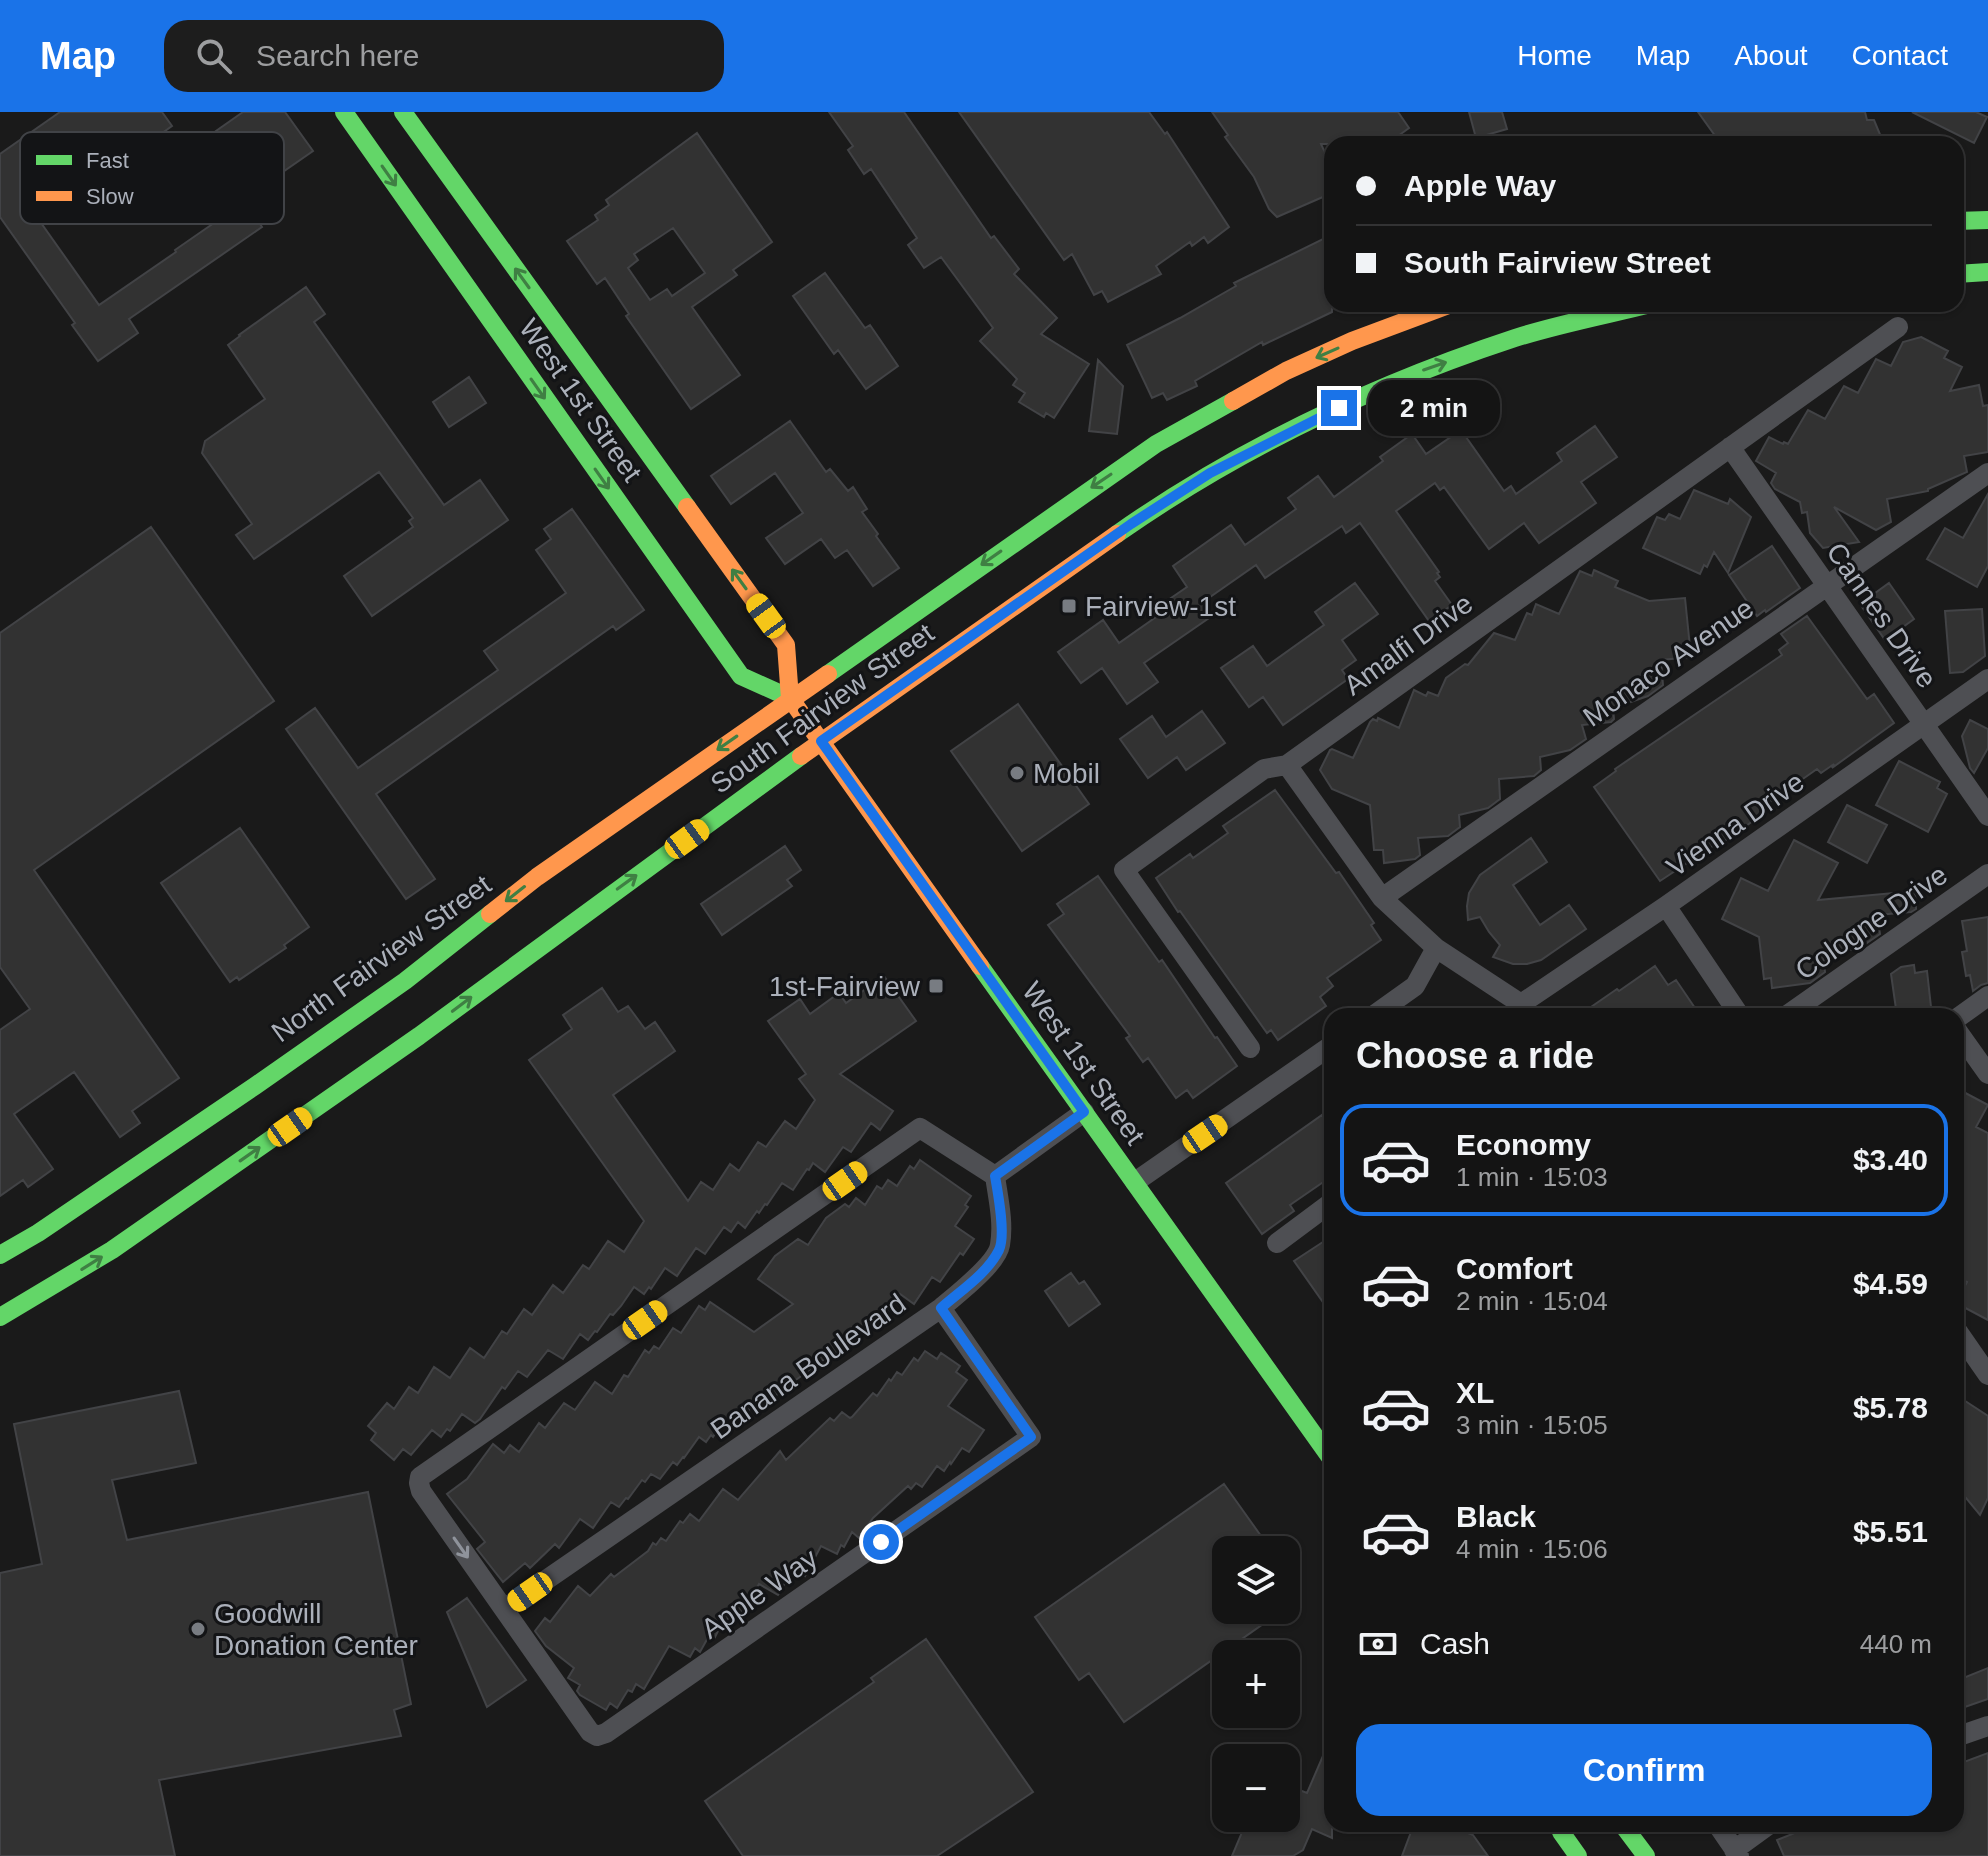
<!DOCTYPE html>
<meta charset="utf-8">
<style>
body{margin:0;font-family:Arial,sans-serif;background:#1d1d1d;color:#f1f3f6;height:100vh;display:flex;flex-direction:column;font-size:30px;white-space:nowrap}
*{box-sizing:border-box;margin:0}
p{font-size:26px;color:#9d9ea0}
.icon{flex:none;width:44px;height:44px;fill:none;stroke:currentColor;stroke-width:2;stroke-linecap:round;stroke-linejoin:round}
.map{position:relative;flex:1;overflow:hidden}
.side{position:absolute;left:1324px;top:896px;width:640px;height:824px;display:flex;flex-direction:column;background:#141414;border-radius:24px;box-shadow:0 2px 6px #0004,0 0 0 2px #333334}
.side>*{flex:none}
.top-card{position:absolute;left:1324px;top:24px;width:640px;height:176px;border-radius:24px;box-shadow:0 2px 6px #0004,0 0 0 2px #333334;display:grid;align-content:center;height:176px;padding:0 32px;background:#141414}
.fabs{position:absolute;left:1212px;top:1424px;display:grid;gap:16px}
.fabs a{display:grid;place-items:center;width:88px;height:88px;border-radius:16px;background:#141414;box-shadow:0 2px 6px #0004,0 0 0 2px #333334;font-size:40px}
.end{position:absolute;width:36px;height:36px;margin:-18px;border:10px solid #1a73e8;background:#fff;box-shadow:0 0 0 4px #fff}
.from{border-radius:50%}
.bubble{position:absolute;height:56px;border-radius:24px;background:#141414;box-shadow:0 2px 6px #0004,0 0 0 2px #333334;font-size:26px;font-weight:700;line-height:56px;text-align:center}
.car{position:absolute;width:24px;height:48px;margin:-24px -12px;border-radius:10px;box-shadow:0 0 6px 2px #0007;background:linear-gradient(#f5c518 24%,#345 0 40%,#f5c518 0 76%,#345 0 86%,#f5c518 0)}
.top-card b{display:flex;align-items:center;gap:28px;height:76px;font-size:30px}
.top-card b+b{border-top:2px solid #333334}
.top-card i{width:20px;height:20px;background:#f1f3f6}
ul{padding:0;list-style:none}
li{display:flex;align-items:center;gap:24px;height:112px;margin:0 16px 12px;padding:0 16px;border:4px solid transparent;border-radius:24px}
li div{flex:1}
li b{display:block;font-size:30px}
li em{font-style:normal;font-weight:700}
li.selected{border-color:#1a73e8}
li>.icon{width:72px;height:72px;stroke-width:1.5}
h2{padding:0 32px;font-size:36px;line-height:96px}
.pay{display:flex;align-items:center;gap:20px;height:88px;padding:0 32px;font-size:30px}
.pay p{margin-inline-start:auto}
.button{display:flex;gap:16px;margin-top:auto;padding:16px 32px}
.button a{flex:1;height:92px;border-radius:24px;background:#1a73e8;color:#fff;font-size:32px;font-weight:700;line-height:92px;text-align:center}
header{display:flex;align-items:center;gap:48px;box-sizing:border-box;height:112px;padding:0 40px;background:#1a73e8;color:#fff}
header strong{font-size:38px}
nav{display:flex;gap:44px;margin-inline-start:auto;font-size:28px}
.search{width:560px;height:72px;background:#1d1d1d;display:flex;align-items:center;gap:20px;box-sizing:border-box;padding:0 28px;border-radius:24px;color:#9d9ea0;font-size:30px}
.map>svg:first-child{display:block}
.building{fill:#323232;stroke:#424346;stroke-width:2;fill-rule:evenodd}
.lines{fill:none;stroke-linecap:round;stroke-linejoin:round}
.street{stroke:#4e4f53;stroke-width:20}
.fast{stroke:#63d668;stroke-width:18}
.slow{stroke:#ff974d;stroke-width:18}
.oneway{stroke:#3f7f43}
.oneway2{stroke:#8f939b}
.route{stroke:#1a73e8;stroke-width:10}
.poi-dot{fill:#787c82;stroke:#131416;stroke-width:3}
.labels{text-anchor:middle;stroke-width:6;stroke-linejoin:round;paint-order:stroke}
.street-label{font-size:28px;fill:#abb0ba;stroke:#131416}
.poi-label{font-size:28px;fill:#abb0ba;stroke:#131416;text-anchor:start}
.key{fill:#131416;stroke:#414347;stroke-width:2}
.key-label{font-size:22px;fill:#abb0ba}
</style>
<header>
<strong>Map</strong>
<div class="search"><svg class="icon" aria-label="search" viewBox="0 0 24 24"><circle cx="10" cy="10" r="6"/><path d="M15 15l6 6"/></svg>Search here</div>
<nav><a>Home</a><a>Map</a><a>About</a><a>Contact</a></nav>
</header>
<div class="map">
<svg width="1988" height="1744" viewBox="0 0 1988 1744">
<rect width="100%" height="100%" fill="#1a1a1a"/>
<path class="building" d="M60,0h102l10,14 -133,94 60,85 77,-53 -1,-2 49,-34 -29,-41 35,-25 -14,-19 27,-19h42l28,39 -69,48 18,28 -133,92 9,14 -40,28 -26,-36 3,-2 -75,-106v-63z
M829,0h75l87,126 3,-2 25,33 -5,5 43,44 -16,16 48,30 -35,54 -8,-5 -2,4 -25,-15 6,-9 -12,-8 4,-6 -37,-38 13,-13 -52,-71 -17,11 -16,-23 9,-7 -46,-69 -7,5 -16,-24 5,-4z
M959,0h190l16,22 2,-2 62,95 -21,16 -4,-6 -12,9 -2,-4 -34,24 5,8 -53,28 -6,-11 -8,4 -22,-41 -8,6z
M1212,0h186l11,16 -22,16h-66l11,24v25l-55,24 -8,-8 -15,-32 -29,-40 3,-2z
M1469,0h33l5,17 -31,9z
M1698,0h167l2,8h7l10,24h-163z
M1912,0h64l11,5 -13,26z
M697,21l75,109 -39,28 4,5 -45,32 48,68 -49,34 -65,-93 3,-2 -24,-36 -8,6 -30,-43 31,-21 -3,-5 14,-10 -3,-5zM673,116l32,45 -33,23 -5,-7 -17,11 -22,-32 10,-8 -4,-6z
M1325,126l7,16v58l-69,33 -1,-3 -67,39 2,5 -30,14 -4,-7 -11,5 -25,-53 53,-27 56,-32 -2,-3z
M825,161l40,55 5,-3 28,41 -32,23 -28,-39 -4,4 -41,-58z
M306,175l19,27 -11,8 130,183 36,-25 28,40 -136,96 -28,-40 69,-49 -4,-6 4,-3 -34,-46 -125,87 -18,-24 16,-11 -50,-71 3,-12 60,-42 -37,-54 12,-9 -1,-1z
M1921,225l27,14 -4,7 18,9 -12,24 29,-6 4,21 5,-1v47l-24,4 3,16 -39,17v2l-41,8 4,23 -15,8 -42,-23 25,35 -36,6 -13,-15 -3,-21 -5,1 -2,-11 -25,-13 -4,-6 5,-10 -20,-12 13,-24 14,7 1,-2 4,2 20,-34 17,9 19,-33 14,7 18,-34 15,7 12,-24z
M1098,248l25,26 -6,48 -28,-3z
M469,265l17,26 -37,24 -16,-25z
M790,309l36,51 4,-3 18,22 5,-4 14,22 -5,3 16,22 -2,2 23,32 -26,18 -26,-36 -12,8 -14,-19 -36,25 -19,-26 37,-25 -28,-40 -44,31 -20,-28z
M1595,314l22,31 -36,25 15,21 -57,40 -15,-20 -35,26 -45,-62 -4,3 -5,-7 -39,28 43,61 -2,1 3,4 -5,4 17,24 -23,16 -69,-98 -14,10 -4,-7 -77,52 -9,-13 -53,37 9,14 -68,47 14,19 -31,22 -25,-36 -21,15 -23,-31 45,-32 16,23 37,-26 -4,-6 35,-24 -14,-21 58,-41 14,20 51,-36 -8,-11 30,-22 16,21 49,-36 -3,-4 32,-23 14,20 35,-24 43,61 7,-5 5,8 46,-33 -5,-8z
M1694,378l34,14 2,-5 21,18 -23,56 -14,-21 -7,15 -3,-2 -4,9 -57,-26 14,-31 8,3 4,-6 11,5z
M1988,382v72l-11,21 -50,-28 18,-31 18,10z
M572,397l72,101 -28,20 -3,-4 -237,168 59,85 -29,20 -120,-170 29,-21 43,60 140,-98 -14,-19 82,-58 -30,-43 15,-11 -7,-10z
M151,415l123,174 -240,169 145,208 -47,33 8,12 -20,14 -46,-65 -60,42 39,55 -25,18 -5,-7 -23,16v-166l30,-21 -30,-42v-334z
M1772,434l28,42 -34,24 -1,-2 -8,6 -28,-41z
M1594,458l24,11 -3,6 34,14 36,-3 6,59 -30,3 2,25 -15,11 -35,12 1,11 -3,3 -29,3 4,14 -16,11 -30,7 1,13 -7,6 -35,3 1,20 -12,9 -29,7 1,12 -12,9 -30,2 2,17 -5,4 -31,4 -1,-13h-9l-4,-45 -38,-16 -12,-19 10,-20 2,-1 21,9 17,-36 3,-3 4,2 1,-3 21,10 15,-38 12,6 2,-4 10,4 8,-18 19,-14 3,1 26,-32 21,7 12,-27 5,2 4,-11 23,10 21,-43 12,5z
M1355,471l23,31 -36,26 14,20 -14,10 6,9 -65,46 -20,-28 -14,10 -28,-39 32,-22 14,20 57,-41 -9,-13z
M1889,471l25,36 -29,21 -25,-36z
M1982,497l3,47 -22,16 -13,1 -5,-62z
M1807,504l60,83 7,-5 20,29 -62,45 2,-4 -13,9 -4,-4 -57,40 3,5 -40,28 -1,-2 -62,41 -66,-94 22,-16 -1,-2 167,-114 -3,-5 9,-7 -7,-9z
M1018,592l71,100 -67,47 -71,-100z
M1202,599l23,32 -39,27 -9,-13 -29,21 -28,-39 32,-23 14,21z
M1970,608l18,9v19l-14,25 -4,-5 -8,-32z
M1899,649l41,21 -3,6 10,6 -19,38 -52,-27z
M1275,678l61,83 3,-1 35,51 -3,2 10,15 -54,38 6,8 -13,11 6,9 -48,34 -7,-10 -4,3 -87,-122 -2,1 -22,-34 34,-24 3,4 35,-25 -5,-7z
M1847,693l40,20 -20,38 -39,-21z
M240,716l69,99 -25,18 2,3 -47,32 -2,-3 -7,5 -69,-99z
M1531,726l16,24 -34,23 27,40 29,-20 17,24 -45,31 -14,4h-14l-20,-7 7,-12 -11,-13 -9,-15 -12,3 -1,-14 2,-13 11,-18z
M1794,728l44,23 -20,37 97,-9 1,18 -5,3 -34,3 3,19 -22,15 -35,4 2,19 -15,11 -38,5 -1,-10 -7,1 -5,-42 -37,-18 19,-41 27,13z
M785,734l16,24 -14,10 5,6 -70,49 -21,-31z
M1098,764l61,86 3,-2 53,78 2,-1 20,29 -44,32 -6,-8 -11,8 -28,-40 -5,4 -17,-24 4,-2 -82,-111 16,-11 -7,-10z
M1988,805v66l-7,2 -8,6 -3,-16 -4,1 -4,-24 5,-1 -5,-30z
M1914,853l1,8 12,-2 5,45h-35l-6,-42 10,-7z
M1655,854l13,19 8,-5 19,28 -10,8h-107l39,-27 2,2z
M884,864l32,45 -76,53 53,37 -13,19 -9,-7 -20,29 -8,-5 -18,25 -12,-9 -4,7 -2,-1 -14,21 -11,-7 -15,22 -2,-1 -6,9 -2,-2 -12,17 -7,-6 -7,10 -7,-5 -19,27 -9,-6 -19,28 -12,-8 -14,21 -2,-2 -5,7 -10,-7 -13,19 -8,9 -3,-1 -13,18 -2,-1 -7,9 -8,-6 -17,25 -15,-9 -21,27 -9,-6 -13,18 -3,-2 -22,32 -5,4 -13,-9 -12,17 -3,-2 -6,8 -9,-7 -21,25 -8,-6 -9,11 -23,-20 5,-7 -8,-7 19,-23 7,6 15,-22 9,6 16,-26 16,11 20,-30 14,10 18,-27 5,3 17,-25 8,6 21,-30 10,8 20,-28 6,4 19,-28 16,11 20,-31 -115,-161 43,-31 -9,-14 39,-27 16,24 10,-6 17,23 10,-7 20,29 -62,44 75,106 13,-19 12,8 17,-26 9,7 19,-29 8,5 19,-26 11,8 19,-29 -16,-21 7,-5 -38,-53 32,-22 10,15 29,-21 7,10z
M1956,976l32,17 -12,22 12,6v187l-32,-17 11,-21 -11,-5z
M1322,1003l10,14v47l-42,29 4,6 -32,23 -36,-51z
M920,1048l51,36 -6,9 3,2 -13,19 19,13 -11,16 -3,-2 -20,29 -8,-5 -18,27 -14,-10 -13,20 -7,-4 -7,11 -3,-2 -17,26 -8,-6 -9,15 -3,-2 -5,8 -2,-2 -48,35 -6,9 -11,-7 -22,28h-8l-6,-4 -12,18 -2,-2 -5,7 -7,-5 -15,21 -1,-1 -6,8 -4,-3 -13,17 -9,-5 -6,8 -3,-2 -14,19 -2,-1 -7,9 -8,-5 -18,26 -13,-9 -21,29 -4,-4 -25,24 -5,-5 -22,19 -26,-33 8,-7 -38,-48 20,-15 26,-35 11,9 6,-8 9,7 20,-29 6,5 19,-25 11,7 20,-28 17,12 12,-19 4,2 17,-27 4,3 5,-7 5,3 14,-21 8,5 18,-27 6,4 5,-8 44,30 39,-28 -35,-25 17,-23 23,-17 10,6 18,-27 19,-14 4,3 7,-9 9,7 12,-19 5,3 6,-9 9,6 13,-20 4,3z
M1332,1124v79l-38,-54z
M1071,1161l8,11 5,-3 16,23 -31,22 -24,-35z
M925,1239l12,8 4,-6 19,13 -4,6 11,8 -19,26 36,24 -15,22 -7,-4 -11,16 -1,-2 -6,9 -7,-5 -15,21 -6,-4 -5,6 -3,-3 -35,32 -14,20 -7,-6 -8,15 -3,-2 -4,9 -16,-8 -16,30 -12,-7 -15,26 -19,-11 -15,28 -2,-1 -3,5 -7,-4 -11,18 -2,-1 -4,8 -5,-3 -10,18 -5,-4 -5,9 -21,-11 -25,43 -8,-5 -4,8 -4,-2 -11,18 -7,-5 -4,7 -26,-15 -3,-4 3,-6 -12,-7 6,-10 -28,-22 -11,-15 10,-13 5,4 28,-36 12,10 21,-22 3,3 34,-26 5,-8 3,2 5,-7 5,3 14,-20 3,2 7,-9 9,7 24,-32 15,11 42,-49 6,9 44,-42 4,3 8,-9 8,6 2,-1 21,-24 4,3 12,-17 2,2 6,-9 5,3 12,-17 4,3z
M179,1279l17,72 -84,17 15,60 241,-48 43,212 -17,6 7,26 -242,44 16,76h-175v-283l42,-9 -28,-140z
M1956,1283l32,21v82l-8,17 -24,-29z
M1224,1372l47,66h-45v60h57l-159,112 -35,-49 -10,7 -44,-63z
M467,1486l59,82 -39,27 -40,-95z
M926,1527l107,153 -96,64h-194l-38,-55 169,-119 -3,-4z
M1988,1556v31l-32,11v-29z
M1332,1623v103l-20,-9 -9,21 -10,6h-61l16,-38h38v-33l21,8z
M1988,1641v103h-204l-7,-16 23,-9 -3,-7h159v-59z
M1414,1712h31l28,11 15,21h-86z"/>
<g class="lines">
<path class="street" d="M1730,335l258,369
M1287,653l95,133 54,50 85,56
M1382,786l606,-425
M1666,794l74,110
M1373,904l42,-30 21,-38
M1517,904l4,-12 145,-98 322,-227
M1786,904l202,-142
M1956,907l32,-23
M1956,917l32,45
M1250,936l-126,-178 140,-101 23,-4 611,-438
M995,1064l89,-64
M1135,1070l197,-137
M1277,1131l55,-41
M1956,1217l32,46
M504,1497l437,-301c15,-13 56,-44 59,-63 4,-23 -2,-47 -5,-69l-75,-48 -500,349 -1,6 2,8 169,241 7,4 9,-3 425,-296 -90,-129
M1956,1625l32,-11
M1717,1712l22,32
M1734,1738l36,-26"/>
<path class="fast" d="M344,0l397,564 49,22
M403,0l284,395
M1956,109l32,-1
M1956,162l32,-2
M1117,422c121,-85 258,-150 398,-196 44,-14 91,-23 136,-34
M828,562l328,-230 77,-43
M980,854l352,494
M0,1143l38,-22 217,-147 150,-105 85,-67
M0,1205l112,-67 307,-214 382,-280
M1560,1712l1,8 17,24
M1622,1712l24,32"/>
<path class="slow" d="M1233,289l53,-30 66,-30 99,-37
M687,395l99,138 4,53 190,268
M801,644l316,-222
M490,802l47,-37 291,-203"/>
</g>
<defs><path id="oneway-shaft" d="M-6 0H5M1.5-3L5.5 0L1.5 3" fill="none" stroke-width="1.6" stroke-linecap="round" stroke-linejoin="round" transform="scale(2)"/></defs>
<g class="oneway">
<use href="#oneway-shaft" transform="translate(389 64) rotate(55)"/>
<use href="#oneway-shaft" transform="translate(522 166) rotate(-126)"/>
<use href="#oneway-shaft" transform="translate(1327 241) rotate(156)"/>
<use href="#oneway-shaft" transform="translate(1435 254) rotate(-19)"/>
<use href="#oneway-shaft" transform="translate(538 277) rotate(55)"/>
<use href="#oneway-shaft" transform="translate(602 367) rotate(55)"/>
<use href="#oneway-shaft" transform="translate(1101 369) rotate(146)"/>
<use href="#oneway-shaft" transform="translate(991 446) rotate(145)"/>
<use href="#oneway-shaft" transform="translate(739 467) rotate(-126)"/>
<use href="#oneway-shaft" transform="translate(727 631) rotate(145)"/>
<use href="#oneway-shaft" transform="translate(627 770) rotate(-36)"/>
<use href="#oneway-shaft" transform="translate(515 782) rotate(142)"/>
<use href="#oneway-shaft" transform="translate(462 892) rotate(-37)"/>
<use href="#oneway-shaft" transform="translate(250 1042) rotate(-35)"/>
<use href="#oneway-shaft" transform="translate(92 1151) rotate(-32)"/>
</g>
<use class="oneway2" href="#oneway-shaft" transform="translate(461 1436) rotate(55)"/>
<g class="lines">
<path class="route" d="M881,1430l150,-105 -90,-129c19,-17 46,-34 58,-58 7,-15 -1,-57 -4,-74l89,-64 -263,-371 310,-217 79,-51 129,-65"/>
</g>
<g class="poi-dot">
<rect x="1061" y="486" width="16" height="16" rx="4"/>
<circle cx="1017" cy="661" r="8"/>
<rect x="928" y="866" width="16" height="16" rx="4"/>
<circle cx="198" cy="1517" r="8"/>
</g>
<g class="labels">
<g class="street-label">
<text transform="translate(581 288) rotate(55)" y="10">West 1st Street</text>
<text transform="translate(1882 503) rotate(55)" y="10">Cannes Drive</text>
<text transform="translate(1408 532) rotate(-36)" y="10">Amalfi Drive</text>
<text transform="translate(1668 550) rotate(-35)" y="10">Monaco Avenue</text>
<text transform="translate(822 596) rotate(-36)" y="10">South Fairview Street</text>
<text transform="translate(1735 712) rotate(-35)" y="10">Vienna Drive</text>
<text transform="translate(1871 810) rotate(-35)" y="10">Cologne Drive</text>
<text transform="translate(381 846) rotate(-36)" y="10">North Fairview Street</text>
<text transform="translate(1084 951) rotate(55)" y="10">West 1st Street</text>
<text transform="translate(808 1254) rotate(-35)" y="10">Banana Boulevard</text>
<text transform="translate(759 1481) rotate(-35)" y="10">Apple Way</text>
</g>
<g class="poi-label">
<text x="1085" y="504">Fairview-1st</text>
<text x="1033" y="671">Mobil</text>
<text x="920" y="884" text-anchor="end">1st-Fairview</text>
<text x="214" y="1511">Goodwill<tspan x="214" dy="32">Donation Center</tspan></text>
</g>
</g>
<rect x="20" y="20" width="264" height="92" rx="12" class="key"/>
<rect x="36" y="43" width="36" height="10" fill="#63d668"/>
<rect x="36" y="79" width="36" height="10" fill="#ff974d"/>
<g class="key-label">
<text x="86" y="56">Fast</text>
<text x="86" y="92">Slow</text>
</g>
</svg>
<div class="fabs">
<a><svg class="icon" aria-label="layers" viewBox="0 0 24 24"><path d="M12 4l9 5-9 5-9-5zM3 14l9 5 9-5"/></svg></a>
<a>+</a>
<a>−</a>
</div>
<i class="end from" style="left:881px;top:1430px"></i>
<i class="end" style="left:1339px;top:296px"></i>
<div class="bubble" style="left:1368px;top:268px;width:132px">2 min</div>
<i class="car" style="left:766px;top:504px;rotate:324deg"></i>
<i class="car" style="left:687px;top:727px;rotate:54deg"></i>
<i class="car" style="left:290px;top:1015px;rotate:55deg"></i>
<i class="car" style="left:1205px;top:1022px;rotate:56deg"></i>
<i class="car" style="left:845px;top:1069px;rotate:55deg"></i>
<i class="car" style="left:645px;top:1208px;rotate:55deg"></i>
<i class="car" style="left:530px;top:1480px;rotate:235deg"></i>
<div class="top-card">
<b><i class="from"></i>Apple Way</b>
<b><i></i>South Fairview Street</b>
</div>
<section class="side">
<h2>Choose a ride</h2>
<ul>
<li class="selected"><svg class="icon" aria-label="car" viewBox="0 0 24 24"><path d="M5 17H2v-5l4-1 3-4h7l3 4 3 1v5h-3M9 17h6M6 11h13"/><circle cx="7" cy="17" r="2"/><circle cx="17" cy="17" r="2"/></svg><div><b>Economy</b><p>1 min · 15:03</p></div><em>$3.40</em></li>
<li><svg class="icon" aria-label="car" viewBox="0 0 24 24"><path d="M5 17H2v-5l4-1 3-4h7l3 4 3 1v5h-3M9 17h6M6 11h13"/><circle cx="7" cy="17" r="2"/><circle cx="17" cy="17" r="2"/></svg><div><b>Comfort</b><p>2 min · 15:04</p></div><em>$4.59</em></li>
<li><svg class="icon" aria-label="car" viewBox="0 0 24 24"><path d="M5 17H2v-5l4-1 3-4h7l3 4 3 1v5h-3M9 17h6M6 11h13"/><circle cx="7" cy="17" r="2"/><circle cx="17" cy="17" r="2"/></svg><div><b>XL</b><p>3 min · 15:05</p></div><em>$5.78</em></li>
<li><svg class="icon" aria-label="car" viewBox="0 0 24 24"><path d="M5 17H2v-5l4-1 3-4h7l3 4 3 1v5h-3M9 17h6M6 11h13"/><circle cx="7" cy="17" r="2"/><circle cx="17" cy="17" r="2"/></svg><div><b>Black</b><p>4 min · 15:06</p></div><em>$5.51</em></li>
</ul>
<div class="pay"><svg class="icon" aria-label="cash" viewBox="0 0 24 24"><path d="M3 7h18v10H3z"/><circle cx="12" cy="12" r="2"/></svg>Cash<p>440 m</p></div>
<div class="button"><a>Confirm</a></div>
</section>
</div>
